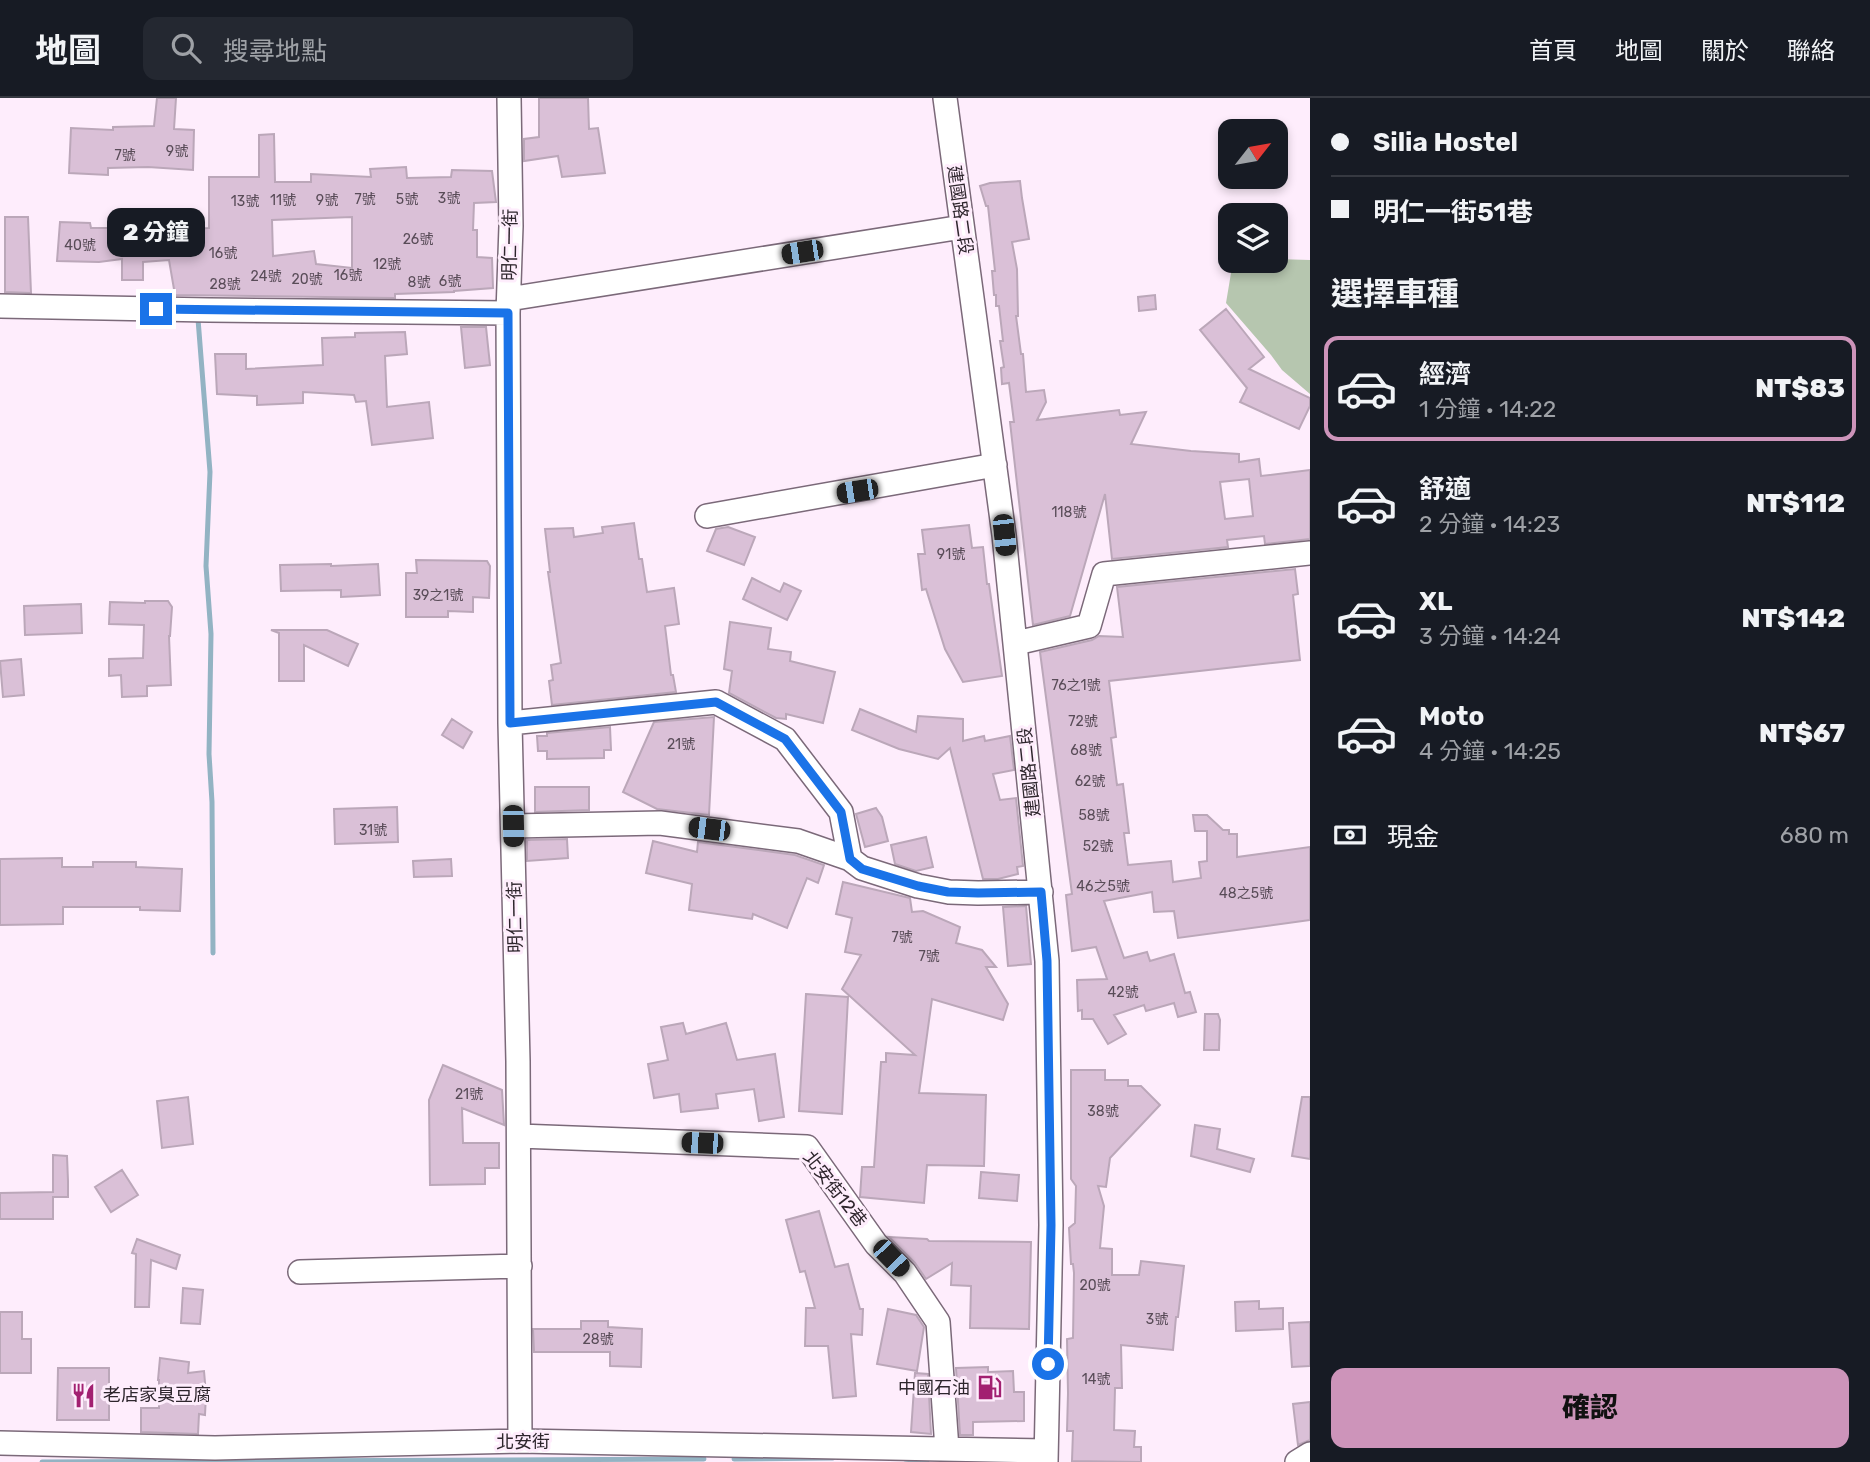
<!DOCTYPE html>
<html lang="zh-TW">
<meta charset="utf-8">
<style>
body{margin:0;font-family:Rubik,"Noto Sans TC",sans-serif;background:#242831;color:#f1f3f6;height:100vh;display:flex;flex-direction:column;font-size:26px;white-space:nowrap}
*{box-sizing:border-box;margin:0}
p{font-size:23px;color:#9ea1a6}
.icon{flex:none;width:38px;height:38px;fill:none;stroke:currentColor;stroke-width:2;stroke-linecap:round;stroke-linejoin:round}
.map{position:relative;flex:1;overflow:hidden}
.details{display:flex;flex-direction:column;background:#171b24;width:560px}
.details>*{flex:none}
.banner{display:grid;align-content:center;height:154px;padding:0 21px;background:#171b24}
.needle{width:46px;rotate:59deg}
.controls{position:absolute;left:1218px;top:21px;display:grid;gap:14px}
.controls a{display:grid;place-items:center;width:70px;height:70px;border-radius:14px;background:#171b24;box-shadow:0 4px 10px #0003;font-size:35px}
.end{position:absolute;width:32px;height:32px;margin:-16px;border:9px solid #1a73e8;background:#fff;box-shadow:0 0 0 4px #fff}
.from{border-radius:50%}
.bubble{position:absolute;height:49px;border-radius:14px;background:#171b24;box-shadow:0 4px 10px #0003;font-size:23px;font-weight:800;line-height:49px;text-align:center}
.car{position:absolute;width:21px;height:42px;margin:-21px -10px;border-radius:9px;box-shadow:0 0 5px 2px #0007;background:linear-gradient(#222 24%,#8ab4d8 0 40%,#222 0 76%,#8ab4d8 0 86%,#222 0)}
.banner b{display:flex;align-items:center;gap:24px;height:66px;font-size:26px}
.banner b+b{border-top:2px solid #363941}
.banner i{width:18px;height:18px;background:#f1f3f6}
ul{padding:0;list-style:none}
li{display:flex;align-items:center;gap:21px;height:105px;margin:0 14px 10px;padding:0 7px;border:4px solid transparent;border-radius:14px}
li div{flex:1}
li b{display:block;font-size:26px}
li em{font-style:normal;font-weight:800}
li.selected{border-color:#cd94ba}
li>.icon{width:63px;height:63px;stroke-width:1.5}
h2{padding:0 21px;font-size:32px;line-height:84px}
.pay{display:flex;align-items:center;gap:18px;height:77px;padding:0 21px;font-size:26px}
.pay p{margin-inline-start:auto}
.cta{display:flex;gap:14px;margin-top:auto;padding:14px 21px}
.cta a{flex:1;height:80px;border-radius:14px;background:#cd94ba;color:#111;font-size:28px;font-weight:800;line-height:80px;text-align:center}
header{display:flex;align-items:center;gap:42px;box-sizing:border-box;height:98px;padding:0 35px;background:#171b24;border-bottom:2px solid #363941}
header strong{font-size:33px}
nav{display:flex;gap:38px;margin-inline-start:auto;font-size:24px}
.search{width:490px;height:63px;background:#242831;display:flex;align-items:center;gap:18px;box-sizing:border-box;padding:0 24px;border-radius:14px;color:#9ea1a6;font-size:26px}
main{display:flex;flex:1;min-height:0}
.map>svg:first-child{display:block}
.green{fill:#b6c6af}
.lines{fill:none;stroke-linecap:round;stroke-linejoin:round}
.stream{stroke:#93b3c3;stroke-width:5}
.building{fill:#dac0d7;stroke:#bba7b9;stroke-width:2;fill-rule:evenodd}
.minor-casing{stroke:#7b6979;stroke-width:26}
.minor{stroke:#fff;stroke-width:23}
.route{stroke:#1a73e8;stroke-width:9}
.labels{text-anchor:middle;stroke-width:6;stroke-linejoin:round;paint-order:stroke}
.number-label{font-size:14px;fill:#594c58}
.street-label{font-size:18px;fill:#2e262d;stroke:#feedfc}
.poi-label{font-size:18px;fill:#2e262d;stroke:#feedfc;text-anchor:end}
</style>
<header>
<strong>地圖</strong>
<div class="search"><svg class="icon" aria-label="search" viewBox="0 0 24 24"><circle cx="10" cy="10" r="6"/><path d="M15 15l6 6"/></svg>搜尋地點</div>
<nav><a>首頁</a><a>地圖</a><a>關於</a><a>聯絡</a></nav>
</header>
<main>
<div class="map">
<svg width="1310" height="1364" viewBox="0 0 1310 1364">
<rect width="100%" height="100%" fill="#feedfc"/>
<path class="green" d="M1276,161l34,1v134l-28,-24 -11,-15 -45,-52 7,-42h43z"/>
<g class="lines">
<path class="stream" d="M196,221h2l12,153 -4,94 5,68 -2,120 3,48 1,151
M734,1361l99,-1
M905,1361l22,3
M42,1364l662,-3"/>
</g>
<path class="building" d="M157,0h19l-2,31 20,1 -1,40 -45,-3 -40,1v7l-39,-2 2,-45 42,2v-3l41,-1z
M539,0h49l1,31 9,-1 7,45 -43,4 -4,-21 -34,5v-22l15,-2z
M274,36l1,48h36v-8l60,3 -1,-8 36,-2 1,11 44,-1 1,-7 40,1 4,31 -22,1 -1,27h4v27l15,1 1,30 -39,3v1l-59,2v4l-220,-3 -6,-35 -26,2v18h-21v-21l-23,3 -42,-1 3,-39 30,1 1,5h70v2l48,-2v-51h50v-42zM352,119v51l-36,-4 -2,-13 -41,5 -1,-36z
M1020,83l2,17 7,41 -17,3 5,27 1,47h-2l5,38h2l3,38 18,-2 2,12 -9,18 82,-10 1,5 26,-3 -15,32 60,7 48,3v8l20,-3 2,17 49,-6v69l-45,5 -1,-8 -37,4 1,7 -116,12 -7,-65 -35,122 -37,9 -23,-203h4l-5,-39 -7,1 -1,-16 3,-1 -4,-26h3l-4,-35h-3v-11h-2l-2,-24h3l-7,-65h-2l-6,-20 10,-3zM1249,381l4,37 -28,3 -5,-37z
M5,119h23l3,76 -26,-1z
M1155,197l1,14 -17,2 -1,-14z
M1226,211l38,48 -15,12 61,29v8l-11,23 -59,-27 7,-14 -47,-58z
M461,229h25l4,38 -25,3z
M405,234l2,22 -22,2 2,51 42,-5 4,36 -61,7 -6,-44 -10,1 -2,-7 -51,-3v11l-46,2v-9l-40,-2 -2,-40h31v15l77,-4 -1,-27 33,-1v-4z
M634,425l5,36h3l5,33 27,-4 5,36 -14,2 6,49h2l3,17 -124,13 -3,-24 4,-1 -2,-15 10,-2 -13,-91h2l-5,-43 28,-1 1,9 29,-4 -1,-6z
M969,427l3,23 11,-1 4,37h2l13,92 -39,6 -18,-33 -19,-60 -4,1 -4,-36h7l-3,-24z
M728,429l27,10 -11,28 -37,-14 9,-22z
M416,462l71,1 3,5 -1,32 -16,-1v15l-25,-1v6h-42v-44h11z
M331,466v2l47,-2 2,31 -39,2v-7l-60,1 -1,-26z
M1295,471l3,25 -5,1 7,65 -191,21 7,56 -5,1 6,47 6,-1 6,49h-5l4,32 43,-4 2,21 28,-4 -2,-16 8,-1v-30h-12l-2,-16h14l16,15h6v4h8v23l73,-10v73l-132,18 -4,-27 -20,1 -2,-20 -48,9 20,57 23,-6 3,9 24,-7 11,39 5,-1 6,20 -18,5 -4,-14 -28,8 -2,-6 -30,10 12,19 -18,10 -15,-25h-11v-9l-4,1 -1,-31 30,-1 -11,-32 -24,4 -6,-56 6,-1 -32,-242 52,-12 7,-4 24,1 -6,-50z
M752,480l28,14 4,-9 17,8 -14,29 -44,-21z
M145,503h23l4,6 -2,29h-1l2,49 -24,1v10l-25,1 -1,-22 -12,1v-17l34,-1 1,-33 -35,-1 1,-22 35,1z
M81,506l1,29 -57,2 -1,-29z
M730,524l41,6 -3,21 23,3 -1,9 45,11 -12,51 -37,-9v5l-10,-1 -47,-25 3,-22 -8,-2z
M271,532h56l31,14 -10,22 -44,-21v36h-25v-48z
M21,561l3,36 -21,2 -3,-36z
M860,611l56,23 2,-16 45,3v22l21,-5 1,5 25,-5 4,34 -21,4 7,26 16,-2 7,68 -6,1 1,7 -20,5h-15l-33,-131 -12,11 -39,-10 -47,-19z
M714,619l-5,98 -52,-6 -34,-17 31,-70z
M452,621l20,13 -9,16 -21,-13z
M610,629l1,23h-7v8l-57,1v-8h-9l-1,-15h10v-3z
M535,689h54v23l-54,2z
M397,709l1,35 -63,2 -1,-35z
M876,710l6,9 6,24 -23,6 -9,-33z
M926,739l7,30 -17,4 -21,-7 -4,-19z
M567,741l1,19 -41,3v-21z
M653,743l44,11 1,-10 97,13 29,10 -6,18 -11,-5 -20,50 -34,-14 -1,5 -63,-9 3,-26 -46,-11z
M62,760v9h31v-5h43v5l46,2 -2,42 -40,-1v-3h-77v17l-63,1v-66z
M451,761l1,17 -38,1 -1,-16z
M843,784l67,16 2,14 11,-1 37,16 -4,16 26,7 14,17h-10l22,37 -5,16 -71,-21 -13,94 67,2 -2,71 -57,-1 -3,38 -64,-6 2,-30h12l7,-105h5v-9l29,2 -73,-66 19,-34 -16,-3 7,-34 -16,-4z
M1026,808l5,58 -23,2 -5,-59z
M806,896l42,3 -6,117 -43,-3z
M1205,916h13l2,6 -1,30h-15z
M683,925l3,11 40,-11 11,37 38,-6 9,63 -25,4 -5,-32 -38,5 2,14 -37,4 -2,-18 -25,4 -6,-34 20,-4 -7,-33z
M443,967l59,25 2,35 -42,-17 1,35h36v25h-14v16l-55,1 -1,-85z
M1071,972h34v10h23v6h13l19,19 -50,53 -4,29 -8,-1 6,20 -4,42 12,1v26h27l2,-14 43,5 -6,51h-2l-3,33 -52,-5 1,43h-7l-1,42 21,1 -1,16h7v15l-69,-1 1,-30h-6l1,-38 -1,-54 6,-1 1,-65 -1,-9h-2l-2,-36 6,-5 1,-37 -5,-7z
M188,999l5,47 -31,4 -5,-47z
M1302,999h8v62l-18,-3z
M1195,1027l25,4 -3,20 37,10 -4,13 -59,-16z
M53,1057l14,1 1,25v16h-15v22h-53v-26l53,-1z
M122,1072l16,25 -27,17 -16,-25z
M981,1074l38,3 -2,26 -38,-3z
M819,1113l16,56 13,-3 12,45h3l-1,26 -11,-1 5,62 -23,2 -5,-52h-23l1,-38h9l-10,-37 -5,1 -14,-52z
M889,1139l38,2 2,2 102,1 -2,87 -59,-1 1,-42 -20,-1 1,-22 -26,16 -11,-16z
M137,1141l43,16 -4,14 -25,-9 -2,47h-14l1,-53 -4,-1z
M183,1190l20,2 -3,34 -19,-1z
M1259,1203v8l24,-1v21l-47,2 -1,-29z
M888,1211l28,6 8,12 -7,44 -40,-7z
M0,1214h22v27h9v34h-31z
M581,1223h27v6l34,2 -1,38 -31,-1v-14h-76l-1,-23h48z
M1310,1224v44l-18,1 -3,-44z
M160,1260l29,4 -1,11 16,-2 2,23 -1,21 -6,-1 -1,20 -57,-2v-24h18v-28h-1z
M988,1269v5l25,-1 1,21h10v29l-51,1v13h-13l-4,-67z
M58,1270h51v52h-52z
M915,1275l13,1 3,60 -20,-2z
M1310,1304v38l-12,5 -5,-41z"/>
<g class="lines">
<defs>
<path id="minor" d="M509,0l2,128 -3,87 2,410 8,338 2,380
M945,0l59,437 43,426 4,264 -5,237
M509,201l453,-72
M0,208l209,4 299,3
M707,418l288,-51
M1016,545l73,-17 15,-52 206,-21
M510,625l206,-21 69,37 56,73 9,47
M513,728l147,-3 138,18 52,18 12,9 56,18 31,6 29,1 63,-1
M519,1038l288,11 69,97 29,29 33,49 9,127
M300,1174l220,-6
M0,1345l215,5 305,-7 526,10
M1297,1364l13,-8"/>
</defs>
<use href="#minor" class="minor-casing"/>
<use href="#minor" class="minor"/>
</g>
<g class="lines">
<path class="route" d="M156,211l352,4 2,410 206,-21 69,37 56,73 9,47 12,10 56,17 30,6 30,1 63,-1 6,69 4,264 -3,139"/>
</g>
<defs>
<symbol id="fuel-bare" viewBox="-9 -9 18 18"><path d="M-5.5-6h7V0h2V4h1.3V-2.5L3-4.5l.8-.8L6-3V5H2.5V1h-1V6h-7ZM-4.2-4.7v3.2H.2V-4.7Z" fill="#a22071" stroke="#feedfc" stroke-width="2.5" paint-order="stroke"/></symbol>
<symbol id="restaurant-bare" viewBox="-9 -9 18 18"><path d="M-5-6h1v4h1v-4h1v4h1v-4h1v5L-1.5 .5V6h-2V.5L-5-1ZM5-6V6H3V1.5H1.5Q1.5-4 5-6Z" fill="#a22071" stroke="#feedfc" stroke-width="2.5" paint-order="stroke"/></symbol>
</defs>
<g fill-rule="evenodd">
<use href="#fuel-bare" x="972" y="1272" width="35" height="35"/>
<use href="#restaurant-bare" x="66" y="1280" width="35" height="35"/>
</g>
<g class="labels">
<g class="number-label">
<text x="177" y="58">9號</text>
<text x="125" y="62">7號</text>
<text x="449" y="105">3號</text>
<text x="365" y="106">7號</text>
<text x="407" y="106">5號</text>
<text x="283" y="107">11號</text>
<text x="327" y="107">9號</text>
<text x="245" y="108">13號</text>
<text x="418" y="146">26號</text>
<text x="80" y="152">40號</text>
<text x="223" y="160">16號</text>
<text x="387" y="171">12號</text>
<text x="348" y="182">16號</text>
<text x="266" y="183">24號</text>
<text x="307" y="186">20號</text>
<text x="450" y="188">6號</text>
<text x="419" y="189">8號</text>
<text x="225" y="191">28號</text>
<text x="1069" y="419">118號</text>
<text x="951" y="461">91號</text>
<text x="438" y="502">39之1號</text>
<text x="1076" y="592">76之1號</text>
<text x="1083" y="628">72號</text>
<text x="681" y="651">21號</text>
<text x="1086" y="657">68號</text>
<text x="1090" y="688">62號</text>
<text x="1094" y="722">58號</text>
<text x="373" y="737">31號</text>
<text x="1098" y="753">52號</text>
<text x="1103" y="793">46之5號</text>
<text x="1246" y="800">48之5號</text>
<text x="902" y="844">7號</text>
<text x="929" y="863">7號</text>
<text x="1123" y="899">42號</text>
<text x="469" y="1001">21號</text>
<text x="1103" y="1018">38號</text>
<text x="1095" y="1192">20號</text>
<text x="1157" y="1226">3號</text>
<text x="598" y="1246">28號</text>
<text x="1096" y="1286">14號</text>
</g>
<g class="street-label">
<text transform="translate(960 112) rotate(82)" y="6">建國路二段</text>
<text transform="translate(510 147) rotate(-89)" y="6">明仁一街</text>
<text transform="translate(1029 674) rotate(-96)" y="6">建國路二段</text>
<text transform="translate(515 819) rotate(-91)" y="6">明仁一街</text>
<text transform="translate(835 1091) rotate(52)" y="6">北安街12巷</text>
<text x="523" y="1350">北安街</text>
</g>
<g class="poi-label">
<text x="970" y="1296">中國石油</text>
<text x="103" y="1303" text-anchor="start">老店家臭豆腐</text>
</g>
</g>
</svg>
<div class="controls">
<a><svg class="needle" viewBox="-14 -14 28 28"><path d="M0-13l5 13h-10z" fill="#e53935"/><path d="M0 13l5-13h-10z" fill="#9ea1a6"/></svg></a>
<a><svg class="icon" aria-label="layers" viewBox="0 0 24 24"><path d="M12 4l9 5-9 5-9-5zM3 14l9 5 9-5"/></svg></a>
</div>
<i class="end from" style="left:1048px;top:1266px"></i>
<i class="end" style="left:156px;top:211px"></i>
<div class="bubble" style="left:107px;top:110px;width:98px">2 分鐘</div>
<i class="car" style="left:802px;top:154px;rotate:261deg"></i>
<i class="car" style="left:857px;top:393px;rotate:261deg"></i>
<i class="car" style="left:1004px;top:437px;rotate:174deg"></i>
<i class="car" style="left:513px;top:728px;rotate:179deg"></i>
<i class="car" style="left:709px;top:731px;rotate:277deg"></i>
<i class="car" style="left:702px;top:1045px;rotate:272deg"></i>
<i class="car" style="left:891px;top:1160px;rotate:136deg"></i>
</div>
<section class="details">
<div class="banner">
<b><i class="from"></i>Silia Hostel</b>
<b><i></i>明仁一街51巷</b>
</div>
<h2>選擇車種</h2>
<ul>
<li class="selected"><svg class="icon" aria-label="car" viewBox="0 0 24 24"><path d="M5 17H2v-5l4-1 3-4h7l3 4 3 1v5h-3M9 17h6M6 11h13"/><circle cx="7" cy="17" r="2"/><circle cx="17" cy="17" r="2"/></svg><div><b>經濟</b><p>1 分鐘 · 14:22</p></div><em>NT$83</em></li>
<li><svg class="icon" aria-label="car" viewBox="0 0 24 24"><path d="M5 17H2v-5l4-1 3-4h7l3 4 3 1v5h-3M9 17h6M6 11h13"/><circle cx="7" cy="17" r="2"/><circle cx="17" cy="17" r="2"/></svg><div><b>舒適</b><p>2 分鐘 · 14:23</p></div><em>NT$112</em></li>
<li><svg class="icon" aria-label="car" viewBox="0 0 24 24"><path d="M5 17H2v-5l4-1 3-4h7l3 4 3 1v5h-3M9 17h6M6 11h13"/><circle cx="7" cy="17" r="2"/><circle cx="17" cy="17" r="2"/></svg><div><b>XL</b><p>3 分鐘 · 14:24</p></div><em>NT$142</em></li>
<li><svg class="icon" aria-label="car" viewBox="0 0 24 24"><path d="M5 17H2v-5l4-1 3-4h7l3 4 3 1v5h-3M9 17h6M6 11h13"/><circle cx="7" cy="17" r="2"/><circle cx="17" cy="17" r="2"/></svg><div><b>Moto</b><p>4 分鐘 · 14:25</p></div><em>NT$67</em></li>
</ul>
<div class="pay"><svg class="icon" aria-label="cash" viewBox="0 0 24 24"><path d="M3 7h18v10H3z"/><circle cx="12" cy="12" r="2"/></svg>現金<p>680 m</p></div>
<div class="cta"><a>確認</a></div>
</section>
</main>
